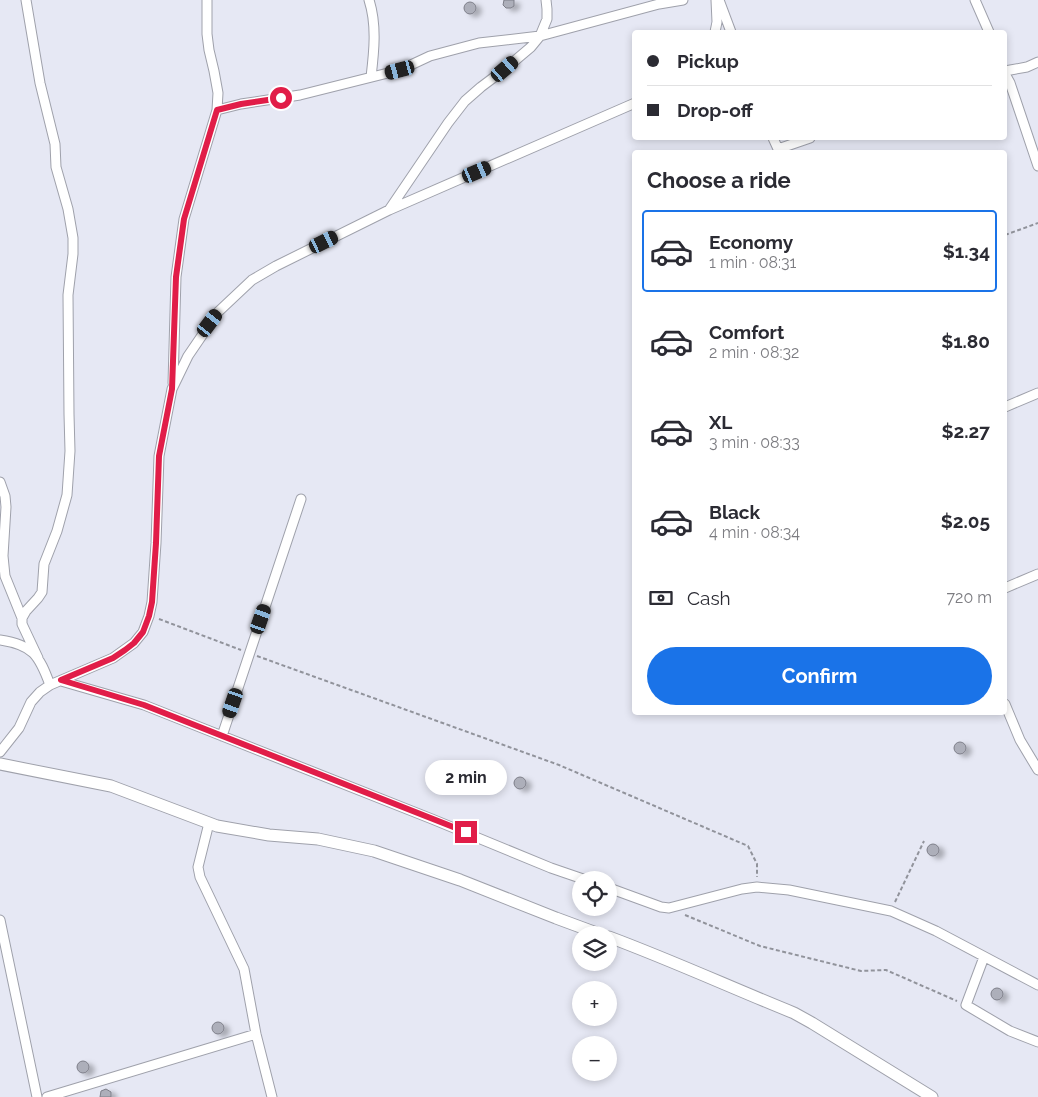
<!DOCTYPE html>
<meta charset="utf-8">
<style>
body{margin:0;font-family:Raleway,sans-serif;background:#f7f7f7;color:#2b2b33;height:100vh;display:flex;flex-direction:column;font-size:19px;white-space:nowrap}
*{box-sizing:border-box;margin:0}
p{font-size:16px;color:#7c7c81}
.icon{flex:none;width:28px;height:28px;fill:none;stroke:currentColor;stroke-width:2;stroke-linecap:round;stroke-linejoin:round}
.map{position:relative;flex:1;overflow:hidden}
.panel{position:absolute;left:632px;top:150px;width:375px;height:565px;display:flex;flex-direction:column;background:#fff;border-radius:5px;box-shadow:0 2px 8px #0003}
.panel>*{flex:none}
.top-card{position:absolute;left:632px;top:30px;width:375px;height:110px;border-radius:5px;box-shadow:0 2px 8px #0003;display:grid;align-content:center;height:110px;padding:0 15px;background:#fff}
.buttons{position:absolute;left:572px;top:871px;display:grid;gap:10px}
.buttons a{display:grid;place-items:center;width:45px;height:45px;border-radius:50%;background:#fff;box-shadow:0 2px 8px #0003;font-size:25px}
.end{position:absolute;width:22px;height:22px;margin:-11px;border:6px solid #e11d48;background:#fff;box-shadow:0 0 0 2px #fff}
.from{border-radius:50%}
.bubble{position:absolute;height:35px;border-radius:18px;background:#fff;box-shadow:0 2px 8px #0003;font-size:16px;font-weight:700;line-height:35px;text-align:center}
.car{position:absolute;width:15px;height:30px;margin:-15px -8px;border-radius:6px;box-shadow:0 0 4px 1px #0007;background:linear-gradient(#222 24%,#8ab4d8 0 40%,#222 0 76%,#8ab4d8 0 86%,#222 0)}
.top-card b{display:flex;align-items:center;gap:18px;height:48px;font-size:19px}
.top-card b+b{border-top:1px solid #e1e1e2}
.top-card i{width:12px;height:12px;background:#2b2b33}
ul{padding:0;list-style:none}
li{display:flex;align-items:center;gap:15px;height:82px;margin:0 10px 8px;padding:0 5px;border:2px solid transparent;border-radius:5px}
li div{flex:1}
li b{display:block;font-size:19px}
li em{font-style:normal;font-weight:700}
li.selected{border-color:#1a73e8}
li>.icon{width:45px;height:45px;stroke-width:1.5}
h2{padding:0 15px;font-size:22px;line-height:60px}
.pay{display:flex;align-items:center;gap:12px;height:55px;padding:0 15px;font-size:19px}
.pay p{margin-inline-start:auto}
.primary-button{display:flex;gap:10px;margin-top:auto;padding:10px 15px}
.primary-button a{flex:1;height:58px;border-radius:30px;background:#1a73e8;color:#fff;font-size:20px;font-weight:700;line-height:58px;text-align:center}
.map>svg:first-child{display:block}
.building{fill:#adafba;stroke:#7d7e88;filter:url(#shadow)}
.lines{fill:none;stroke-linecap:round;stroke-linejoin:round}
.minor-casing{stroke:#9fa1ab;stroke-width:11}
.tertiary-casing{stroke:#9fa1ab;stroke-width:13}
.path{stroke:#91939b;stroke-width:2;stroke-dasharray:4 2.5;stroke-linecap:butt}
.minor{stroke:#fff;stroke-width:9}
.tertiary{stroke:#fff;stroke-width:11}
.route{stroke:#e11d48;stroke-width:6}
</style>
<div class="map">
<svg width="1038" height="1097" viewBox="0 0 1038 1097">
<defs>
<filter id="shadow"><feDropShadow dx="5.5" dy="3" stdDeviation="2.5" flood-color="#0004"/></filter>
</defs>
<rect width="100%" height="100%" fill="#e6e8f4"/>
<path class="building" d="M504,0h10v6l-3,2h-5l-3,-3z
M464 8a6 6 0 1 1 12 0a6 6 0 1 1-12 0Z
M954 748a6 6 0 1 1 12 0a6 6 0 1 1-12 0Z
M449 775a6 6 0 1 1 12 0a6 6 0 1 1-12 0Z
M514 783a6 6 0 1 1 12 0a6 6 0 1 1-12 0Z
M927 850a6 6 0 1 1 12 0a6 6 0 1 1-12 0Z
M991 994a6 6 0 1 1 12 0a6 6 0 1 1-12 0Z
M212 1028a6 6 0 1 1 12 0a6 6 0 1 1-12 0Z
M77 1067a6 6 0 1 1 12 0a6 6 0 1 1-12 0Z
M106,1089l5,3v5h-11l1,-6z"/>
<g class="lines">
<defs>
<path id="minor" d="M26,0l14,83 15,61 1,23 12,42 5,29v16l-5,41 1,119 1,37 -3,44 -10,36 -13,33 -2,28 -4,6 -12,13 -4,7v6l16,34
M369,0c8,25 5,52 2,77
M719,0l12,32
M975,0l14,32
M715,32l2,-10 -1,-22
M1005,71l22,-4 11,-5
M1005,74l5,9 28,83
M217,110l24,-6 59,-9 100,-25 30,-14 49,-13 61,-7 119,-32 24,-4
M773,138l5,11
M779,152l-1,-3 32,-11
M389,210l59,-87 17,-22 16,-14 24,-18 26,-22 9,-11 7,-17v-10l-1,-9
M173,383l3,-106 8,-58 33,-109 1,-17 -4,-22 -5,-21 -2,-16v-34
M1005,407l33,-14
M0,482l5,14 1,11 -3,49 2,20 17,42
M1005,588l33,-14
M0,640c33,5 39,15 50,45
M61,681l83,24 288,114 119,49 35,12
M1005,704l15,36 18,30
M222,736l79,-237
M0,752l19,-24 12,-26 9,-10 10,-7 63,-27 21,-15 9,-11 6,-16 3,-14 4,-59 3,-87 13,-67 16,-33 30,-44 34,-32 24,-14 113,-56 246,-107
M209,823l-11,44 2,10 44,92 12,65 16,63
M609,888l52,19 8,1 73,-19 15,-2 32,3 102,21 45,20 102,54
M0,920l37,177
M984,957l-18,48 44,26 28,11
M47,1097l209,-63"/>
<path id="tertiary" d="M0,764l111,22 106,40 52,9 49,4 56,12 86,29 96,38 46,17
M609,937c62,23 123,51 185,76l18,10 120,74"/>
</defs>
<use href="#minor" class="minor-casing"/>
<use href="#tertiary" class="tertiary-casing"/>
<path class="path" d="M1005,235l33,-12
M159,619l82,31
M257,656l302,109 189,81 9,18v13
M895,902l29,-61
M685,915l75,31 101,25 25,-1 71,31"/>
<use href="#minor" class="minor"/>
<use href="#tertiary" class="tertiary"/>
</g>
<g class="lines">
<path class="route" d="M281,98l-40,6 -24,6 -33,109 -8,58 -4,112 -13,67 -3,87 -4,59 -3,14 -6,16 -9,11 -9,7 -12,8 -52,22 83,25 322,127"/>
</g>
</svg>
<div class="buttons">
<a><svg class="icon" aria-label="locate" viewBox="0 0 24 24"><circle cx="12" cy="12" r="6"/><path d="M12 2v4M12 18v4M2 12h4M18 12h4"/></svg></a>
<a><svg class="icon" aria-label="layers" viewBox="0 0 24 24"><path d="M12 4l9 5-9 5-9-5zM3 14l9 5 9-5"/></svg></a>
<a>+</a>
<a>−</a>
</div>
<i class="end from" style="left:281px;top:98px"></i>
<i class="end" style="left:466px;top:832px"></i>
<div class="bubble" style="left:425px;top:760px;width:82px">2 min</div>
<i class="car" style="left:505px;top:69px;rotate:49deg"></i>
<i class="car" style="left:400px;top:70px;rotate:255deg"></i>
<i class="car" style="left:477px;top:172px;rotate:67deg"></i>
<i class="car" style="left:324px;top:242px;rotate:64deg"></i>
<i class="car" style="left:210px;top:323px;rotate:37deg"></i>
<i class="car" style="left:261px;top:619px;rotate:19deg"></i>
<i class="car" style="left:233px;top:703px;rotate:199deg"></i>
<div class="top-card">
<b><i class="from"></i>Pickup</b>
<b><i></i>Drop-off</b>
</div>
<section class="panel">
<h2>Choose a ride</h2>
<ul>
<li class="selected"><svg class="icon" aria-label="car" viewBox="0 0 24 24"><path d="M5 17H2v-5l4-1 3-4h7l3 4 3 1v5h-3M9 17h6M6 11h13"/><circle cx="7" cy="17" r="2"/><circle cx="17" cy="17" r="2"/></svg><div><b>Economy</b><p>1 min · 08:31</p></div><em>$1.34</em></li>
<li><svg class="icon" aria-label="car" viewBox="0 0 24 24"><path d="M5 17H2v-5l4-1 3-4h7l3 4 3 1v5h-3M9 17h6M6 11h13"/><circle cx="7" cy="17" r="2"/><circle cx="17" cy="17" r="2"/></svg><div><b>Comfort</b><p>2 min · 08:32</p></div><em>$1.80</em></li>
<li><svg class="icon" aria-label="car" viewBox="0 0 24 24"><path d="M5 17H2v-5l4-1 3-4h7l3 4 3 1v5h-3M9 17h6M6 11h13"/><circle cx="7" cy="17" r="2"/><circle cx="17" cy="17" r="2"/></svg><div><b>XL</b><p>3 min · 08:33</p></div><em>$2.27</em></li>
<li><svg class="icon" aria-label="car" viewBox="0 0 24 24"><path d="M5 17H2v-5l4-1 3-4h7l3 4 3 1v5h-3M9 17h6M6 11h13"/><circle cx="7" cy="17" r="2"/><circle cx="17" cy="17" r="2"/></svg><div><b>Black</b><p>4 min · 08:34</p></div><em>$2.05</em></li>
</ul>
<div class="pay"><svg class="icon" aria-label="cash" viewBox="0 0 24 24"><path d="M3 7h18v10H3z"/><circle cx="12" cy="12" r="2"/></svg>Cash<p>720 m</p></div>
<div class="primary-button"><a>Confirm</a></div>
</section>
</div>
